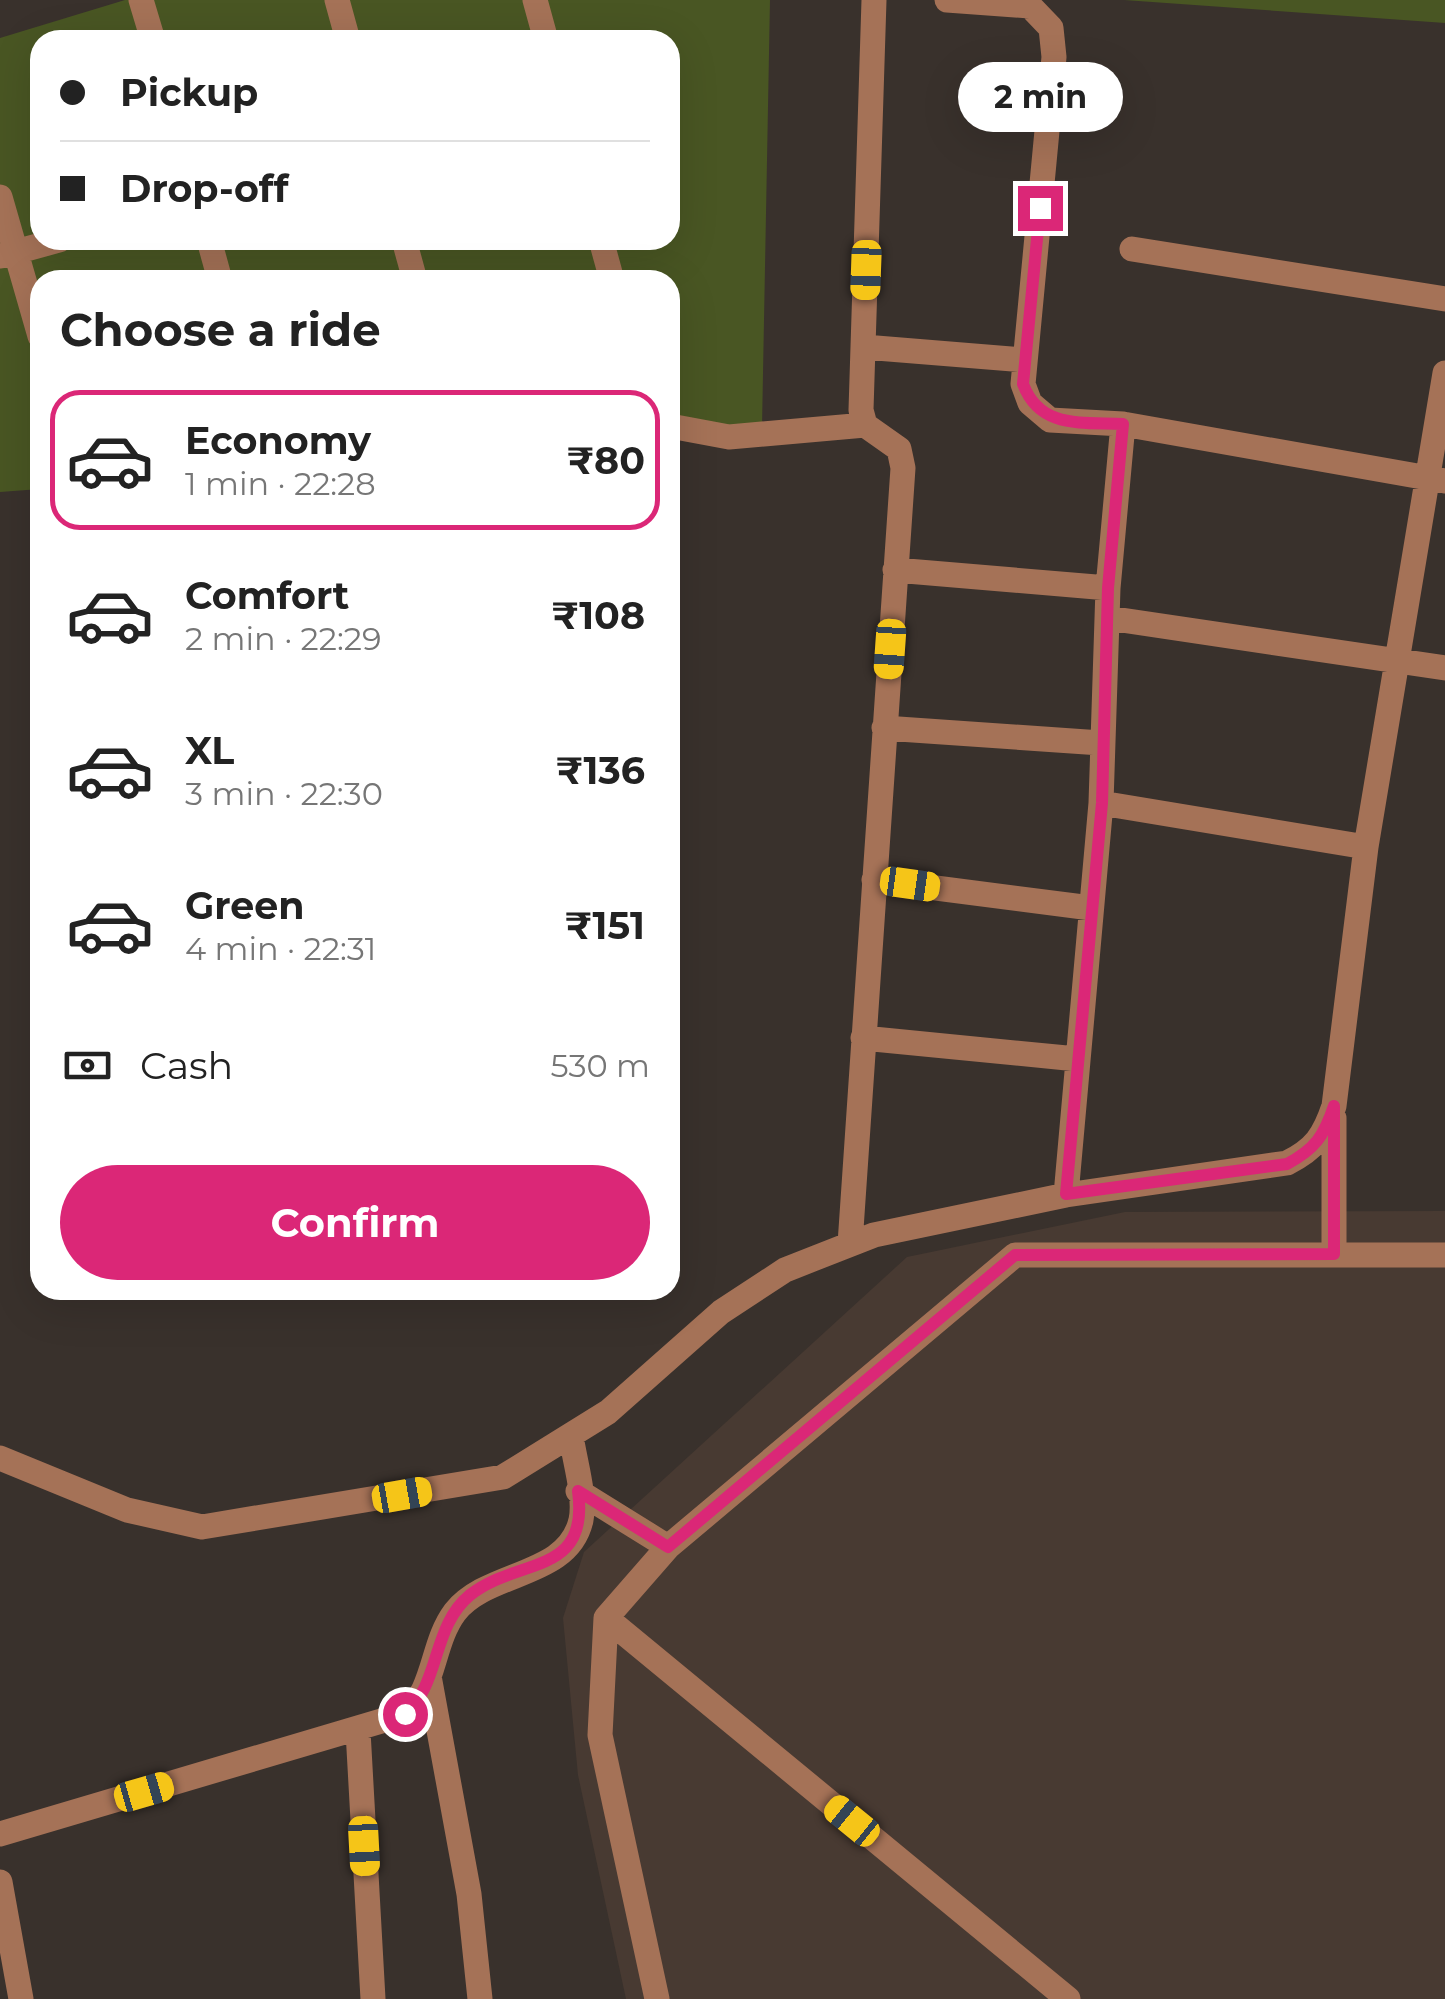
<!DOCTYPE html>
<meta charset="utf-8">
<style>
body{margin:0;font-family:Montserrat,sans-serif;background:#f2f2f2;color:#222;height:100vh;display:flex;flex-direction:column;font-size:38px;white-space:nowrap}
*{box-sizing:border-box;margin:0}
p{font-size:32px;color:#767676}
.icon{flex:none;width:55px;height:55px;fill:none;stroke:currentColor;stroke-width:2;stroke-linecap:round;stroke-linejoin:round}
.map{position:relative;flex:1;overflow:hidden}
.details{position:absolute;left:30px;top:270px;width:650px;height:1030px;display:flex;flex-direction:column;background:#fff;border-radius:30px;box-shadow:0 10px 40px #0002}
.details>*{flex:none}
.banner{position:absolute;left:30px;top:30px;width:650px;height:220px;border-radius:30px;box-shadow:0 10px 40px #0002;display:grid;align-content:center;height:220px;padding:0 30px;background:#fff}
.end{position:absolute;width:45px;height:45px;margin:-22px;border:12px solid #db2777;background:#fff;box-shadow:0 0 0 5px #fff}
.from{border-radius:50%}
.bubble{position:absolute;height:70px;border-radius:35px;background:#fff;box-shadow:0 10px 40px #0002;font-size:32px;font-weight:700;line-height:70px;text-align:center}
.car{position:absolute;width:30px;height:60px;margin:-30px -15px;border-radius:12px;box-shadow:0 0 8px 2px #0007;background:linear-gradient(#f5c518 24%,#345 0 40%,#f5c518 0 76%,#345 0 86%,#f5c518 0)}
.banner b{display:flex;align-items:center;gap:35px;height:95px;font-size:38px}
.banner b+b{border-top:2px solid #e0e0e0}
.banner i{width:25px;height:25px;background:#222}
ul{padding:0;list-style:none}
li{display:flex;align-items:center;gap:30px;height:140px;margin:0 20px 15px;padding:0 10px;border:5px solid transparent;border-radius:30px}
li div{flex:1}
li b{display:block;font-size:38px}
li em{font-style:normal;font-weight:700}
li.on{border-color:#db2777}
li>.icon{width:90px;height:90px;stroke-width:1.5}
h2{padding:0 30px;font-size:45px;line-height:120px}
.pay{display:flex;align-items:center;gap:25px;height:110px;padding:0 30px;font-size:38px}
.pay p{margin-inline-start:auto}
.cta{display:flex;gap:20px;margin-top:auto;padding:20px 30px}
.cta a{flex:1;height:115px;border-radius:60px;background:#db2777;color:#fff;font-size:40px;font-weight:700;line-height:115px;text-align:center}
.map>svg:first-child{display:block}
.built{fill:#483a32}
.green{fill:#495623;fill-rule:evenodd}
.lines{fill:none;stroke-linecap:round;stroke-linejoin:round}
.minor{stroke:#a57257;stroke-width:25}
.route{stroke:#db2777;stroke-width:12}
</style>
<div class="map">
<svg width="1445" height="1999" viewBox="0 0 1445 1999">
<rect width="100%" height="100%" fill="#39312c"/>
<path class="built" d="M1445,1211v788h-819l-48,-224 -15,-157 21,-66 323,-295 218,-45z"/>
<path class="green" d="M125,0h645l-8,427 -92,8v-155h-630v209l-40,3v-454zM40,40h630v200h-630z
M1124,0h321v23z"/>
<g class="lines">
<path class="minor" d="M141,0l12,40
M337,0l11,40
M535,0l11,40
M947,0l83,6 21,22 3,29 -31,327 7,19 20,17 73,4 322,57
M0,197l40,139
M209,240l11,40
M404,240l11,40
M601,240l11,40
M1132,249l313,50
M1,256l58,-16
M864,347l161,13
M670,426l59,11 136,-12
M895,570l213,18
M1108,618l337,50
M884,728l217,15
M1101,803l265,44
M874,880l217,28
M863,1038l214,21
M1334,1118v135
M1066,1195l35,-392 7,-215 15,-164
M850,1244l53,-776 -4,-19 -34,-24 -4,-15 13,-410
M0,1458l127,52 75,17 301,-50 105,-65 113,-100 64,-42 89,-35 192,-40 221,-32c28,-14 37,-27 47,-57l32,-259 79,-474
M578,1491l90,56
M606,1618l462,381
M429,1676l40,218 11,105
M358,1731l15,268
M0,1834l405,-120c31,-25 26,-70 50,-102 33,-42 113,-34 126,-92 5,-24 -7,-61 -10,-85
M0,1882l21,117
M657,1999l-57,-264 6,-117 62,-71 347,-292h430"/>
</g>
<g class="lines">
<path class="route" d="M405,1714c36,-30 26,-87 65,-119 47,-38 120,-18 108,-104l90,56 347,-292 319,-1v-148c-10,30 -19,43 -47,58l-221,30 36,-391 6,-215 15,-164c-42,-2 -83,5 -100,-40l17,-176"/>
</g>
</svg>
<i class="end from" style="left:405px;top:1714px"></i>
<i class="end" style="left:1040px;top:208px"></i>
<div class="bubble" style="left:958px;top:62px;width:165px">2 min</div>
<i class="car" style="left:866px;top:270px;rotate:182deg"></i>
<i class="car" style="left:890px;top:649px;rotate:184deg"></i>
<i class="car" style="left:910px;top:884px;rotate:98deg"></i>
<i class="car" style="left:402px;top:1495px;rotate:80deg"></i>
<i class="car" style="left:144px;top:1792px;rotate:74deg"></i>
<i class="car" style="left:852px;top:1821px;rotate:309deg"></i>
<i class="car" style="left:364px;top:1846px;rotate:177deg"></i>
<div class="banner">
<b><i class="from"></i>Pickup</b>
<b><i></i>Drop-off</b>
</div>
<section class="details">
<h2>Choose a ride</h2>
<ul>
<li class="on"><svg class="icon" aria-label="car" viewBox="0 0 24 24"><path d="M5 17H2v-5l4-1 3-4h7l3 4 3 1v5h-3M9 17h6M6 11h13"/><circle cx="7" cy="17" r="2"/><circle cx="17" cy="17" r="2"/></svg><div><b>Economy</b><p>1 min · 22:28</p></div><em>₹80</em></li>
<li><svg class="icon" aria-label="car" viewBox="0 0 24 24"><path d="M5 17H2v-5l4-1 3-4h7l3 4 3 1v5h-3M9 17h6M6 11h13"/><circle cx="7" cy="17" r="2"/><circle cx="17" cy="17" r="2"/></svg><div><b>Comfort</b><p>2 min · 22:29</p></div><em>₹108</em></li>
<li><svg class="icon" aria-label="car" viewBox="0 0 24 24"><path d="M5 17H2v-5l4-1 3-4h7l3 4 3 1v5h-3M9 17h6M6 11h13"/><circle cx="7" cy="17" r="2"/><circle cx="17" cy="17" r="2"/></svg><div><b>XL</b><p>3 min · 22:30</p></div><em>₹136</em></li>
<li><svg class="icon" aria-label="car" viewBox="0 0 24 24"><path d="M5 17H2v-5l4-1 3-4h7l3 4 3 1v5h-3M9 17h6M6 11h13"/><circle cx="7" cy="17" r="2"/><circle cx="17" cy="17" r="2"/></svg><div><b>Green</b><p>4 min · 22:31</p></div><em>₹151</em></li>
</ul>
<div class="pay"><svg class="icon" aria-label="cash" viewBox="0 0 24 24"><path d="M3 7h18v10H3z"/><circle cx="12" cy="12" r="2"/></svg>Cash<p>530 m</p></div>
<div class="cta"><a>Confirm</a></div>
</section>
</div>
